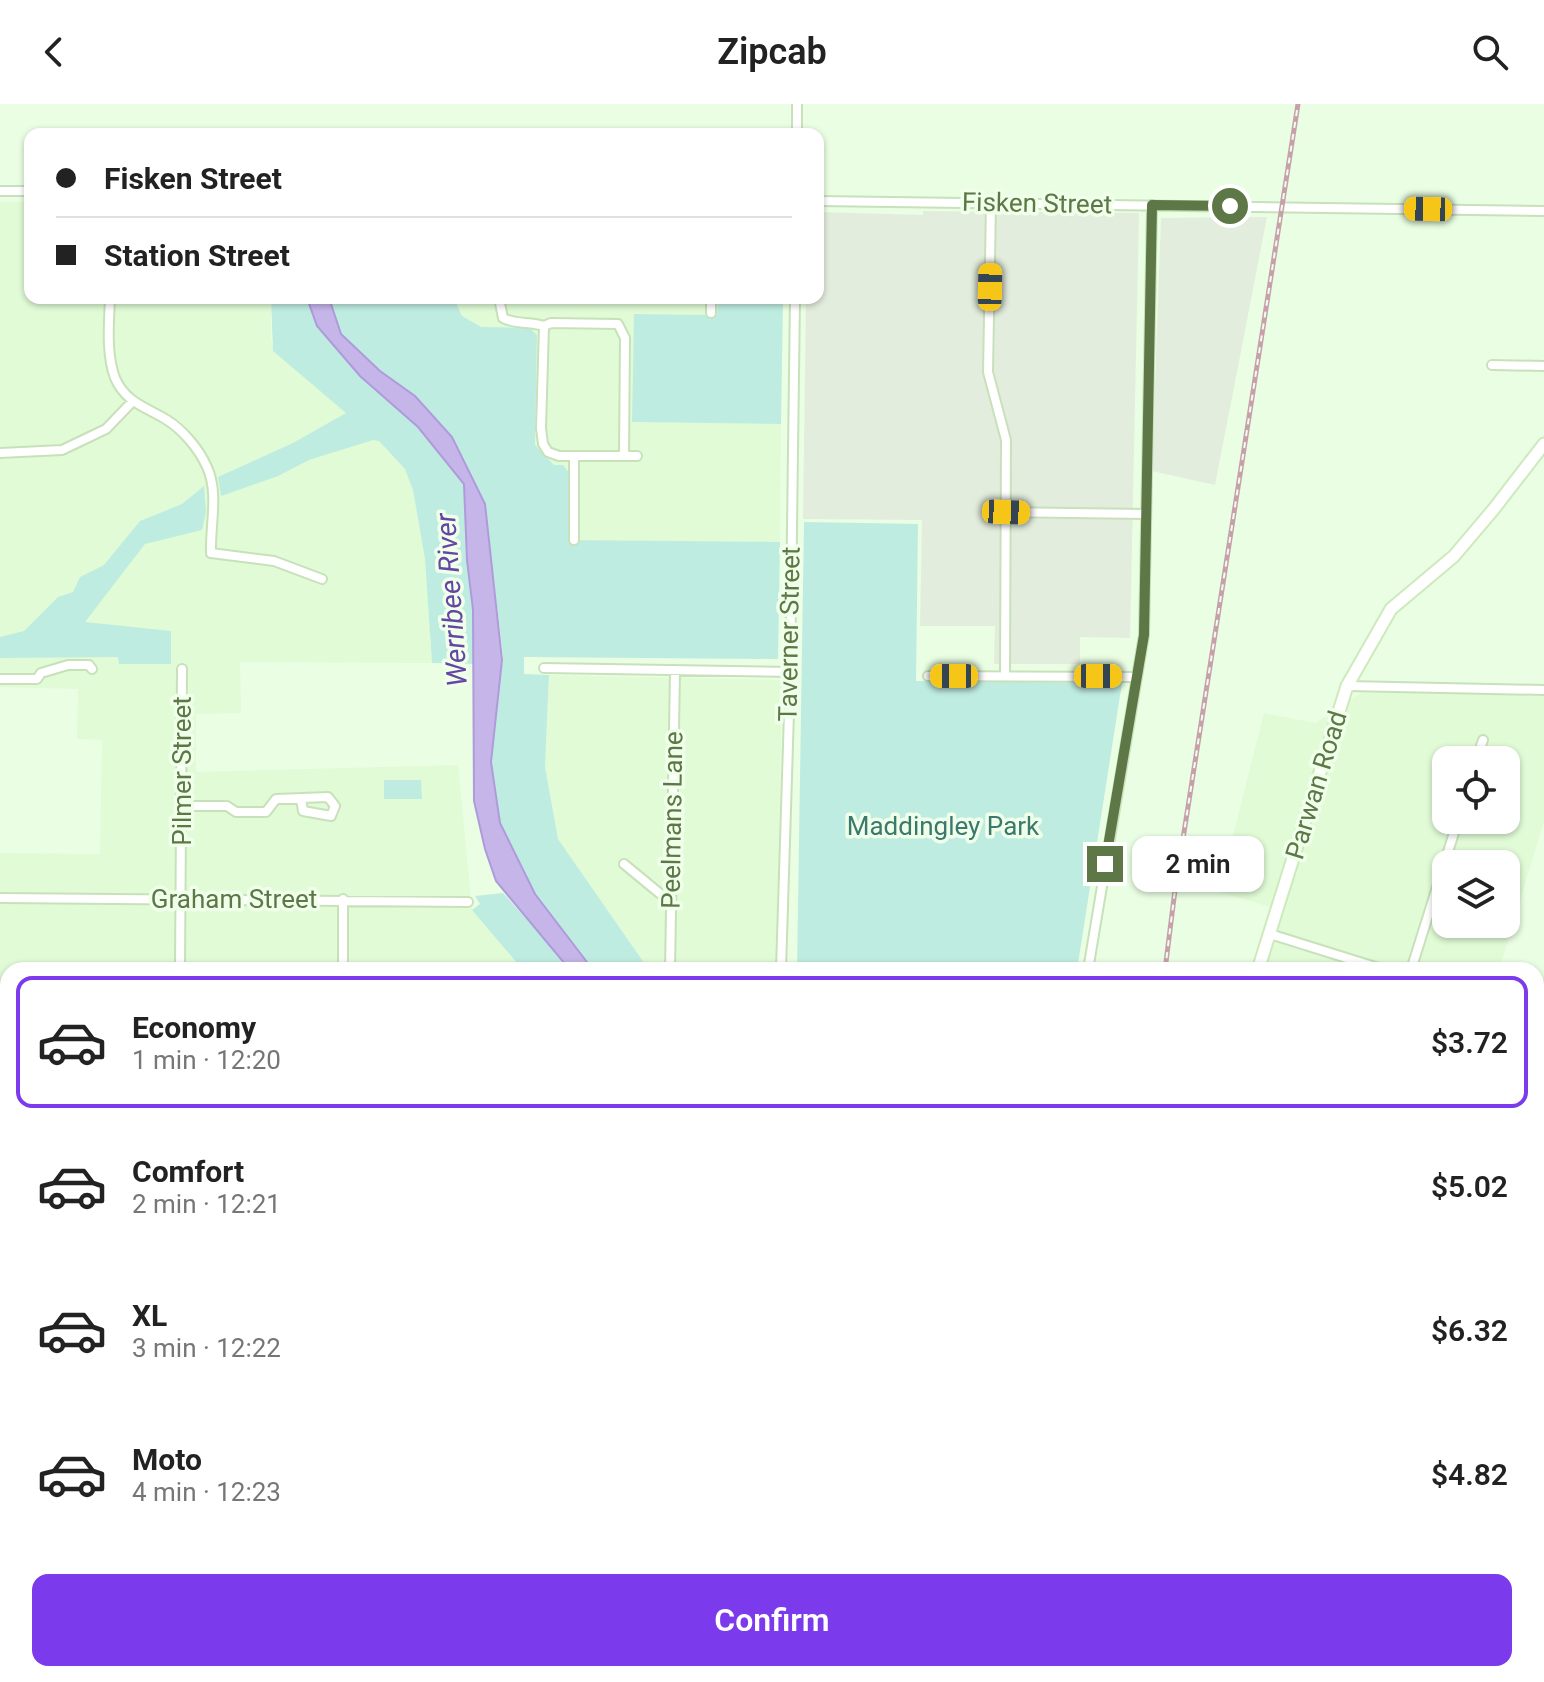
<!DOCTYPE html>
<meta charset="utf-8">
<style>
body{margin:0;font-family:Roboto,sans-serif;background:#f2f2f2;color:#222;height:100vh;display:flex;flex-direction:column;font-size:30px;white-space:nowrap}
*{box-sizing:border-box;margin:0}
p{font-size:26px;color:#767676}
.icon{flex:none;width:44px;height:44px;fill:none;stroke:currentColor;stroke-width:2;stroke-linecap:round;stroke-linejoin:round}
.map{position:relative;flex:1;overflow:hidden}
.sheet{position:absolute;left:0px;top:858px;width:1544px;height:720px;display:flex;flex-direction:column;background:#fff;border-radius:24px 24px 0 0;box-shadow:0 2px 6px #0004}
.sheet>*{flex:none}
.guide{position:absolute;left:24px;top:24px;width:800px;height:176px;border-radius:16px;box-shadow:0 2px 6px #0004;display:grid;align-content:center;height:176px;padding:0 32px;background:#fff}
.buttons{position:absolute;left:1432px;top:642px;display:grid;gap:16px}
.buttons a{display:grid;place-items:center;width:88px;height:88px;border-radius:16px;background:#fff;box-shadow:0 2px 6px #0004;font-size:40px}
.end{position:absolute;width:36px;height:36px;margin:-18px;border:10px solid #5e7746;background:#fff;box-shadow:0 0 0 4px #fff}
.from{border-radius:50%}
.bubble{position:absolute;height:56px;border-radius:16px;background:#fff;box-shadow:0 2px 6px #0004;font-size:26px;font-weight:600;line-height:56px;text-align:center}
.car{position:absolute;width:24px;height:48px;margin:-24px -12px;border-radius:10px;box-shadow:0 0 6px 2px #0007;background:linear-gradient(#f5c518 24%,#345 0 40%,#f5c518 0 76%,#345 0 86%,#f5c518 0)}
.guide b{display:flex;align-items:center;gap:28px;height:76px;font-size:30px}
.guide b+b{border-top:2px solid #e0e0e0}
.guide i{width:20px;height:20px;background:#222}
ul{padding:14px 0 0;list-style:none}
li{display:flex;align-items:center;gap:24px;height:132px;margin:0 16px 12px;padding:0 16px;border:4px solid transparent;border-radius:16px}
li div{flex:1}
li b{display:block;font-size:30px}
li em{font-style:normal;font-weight:600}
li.on{border-color:#7c3aed}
li>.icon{width:72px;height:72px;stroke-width:1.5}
.cta{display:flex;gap:16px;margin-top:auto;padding:16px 32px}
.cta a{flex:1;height:92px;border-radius:16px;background:#7c3aed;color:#fff;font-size:32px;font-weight:600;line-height:92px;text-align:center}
header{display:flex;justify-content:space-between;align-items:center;height:104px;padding:0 32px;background:#fff;font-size:36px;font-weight:600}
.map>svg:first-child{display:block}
.residential{fill:#e0fbd6;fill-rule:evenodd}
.industrial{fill:#e3eddd}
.education{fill:#fadfe5}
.medical{fill:#fbfcd4}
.green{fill:#bfece1}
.water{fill:#c5b5e9;stroke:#af9bdb;stroke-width:2}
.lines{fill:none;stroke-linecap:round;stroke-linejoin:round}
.stream{stroke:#af9bdb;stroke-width:2}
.street-casing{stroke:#c8e1ba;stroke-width:12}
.secondary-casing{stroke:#ceeabc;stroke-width:15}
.street{stroke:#fff;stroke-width:8}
.secondary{stroke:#fff;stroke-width:11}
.rail-casing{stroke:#c8a0ac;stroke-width:5}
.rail{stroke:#efffea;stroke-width:2;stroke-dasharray:6;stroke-linecap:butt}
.route{stroke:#5e7746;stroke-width:10}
.labels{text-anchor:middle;stroke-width:7;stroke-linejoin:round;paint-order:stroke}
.street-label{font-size:26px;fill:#5e7746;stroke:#efffea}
.park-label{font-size:26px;fill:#3b796f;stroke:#efffea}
.water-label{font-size:28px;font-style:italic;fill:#6446a3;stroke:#efffea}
</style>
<header><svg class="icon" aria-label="back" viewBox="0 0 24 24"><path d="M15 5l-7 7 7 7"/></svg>Zipcab<svg class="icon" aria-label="search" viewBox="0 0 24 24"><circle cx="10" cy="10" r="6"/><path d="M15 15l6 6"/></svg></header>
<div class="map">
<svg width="1544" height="1578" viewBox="0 0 1544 1578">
<rect width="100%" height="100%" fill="#e9fee2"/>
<path class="residential" d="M0,98h30v96h241v41l3,12 105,90 27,28 7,21 12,69 7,104 -192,-1 1,51 -45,1v58l262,-7 14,145 51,60h-515v162h-8v-279l100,1 2,-114 -25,-1 1,-50 -78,-2z
M454,194h329v18l-149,-2 -1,108 148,2 -1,118 -213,-2 1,-69 -14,-6 -19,-20 2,-110 -7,-7h-49l-19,-12z
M549,571l233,5 -5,290h-128l-91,-131 -13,-72z
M1544,588v129l-45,149h-234l19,-59 -65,-19 45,-179 51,10 46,-30zM1446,656h60v60h-60zM1446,760h60v60h-60z
M0,1306h8v264h326l-6,5 1,3h-329z
M531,1570h556l2,8h-560z"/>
<path class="industrial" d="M923,107l216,2 -9,425 -50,-1v27h-86l1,-38h-75l2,-106 -119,-1 3,-221h12v-86l105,3z
M1267,113l-52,268 -63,-14 9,-253z"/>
<path class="education" d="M1544,903v345h-8v-343z"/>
<path class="medical" d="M0,1045h8v261h-8z"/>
<path class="green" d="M271,194h36l10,28 43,50 58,51 46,57 16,180 -48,-1 -7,-104 -12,-69 -8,-21 -26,-28 -6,-1 -64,20 -31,16 -57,20 -3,-19 75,-34 53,-30 -73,-62z
M329,194h125l8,18 19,11 49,1 7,7 -2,110 19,20h9l5,6v69l212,2 -2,117 -254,-2v17l25,1 -4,92 13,72 91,131h-56l-58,-76 -35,-71 -9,-61 12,-105 -18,-153 -33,-67 -37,-40 -35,-26 -39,-37z
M718,194h65l-2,126 -149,-2 2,-108 83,1z
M204,382l2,26 -4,18 -57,14 -60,78 86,9v33h-52l-1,-7 -118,1v-21l24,-6 34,-34 15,-5 7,-15 24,-12 36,-44 42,-17z
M804,418l114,2 -2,157 206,2 -45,287h-280z
M384,676h37l1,19h-38z
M503,789l63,70 4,7h-47l-51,-60 8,-6 -5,-8z
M108,1570h92l2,8h-94z
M334,1570h88v8h-92l-2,-3z"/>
<path class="water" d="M329,194l12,36 39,37 35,25 37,41 33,67 17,156 -11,102 9,61 35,71 58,76h-23l-74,-89 -11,-32 -11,-48 -1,-191 -6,-50 -3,-76 -46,-57 -58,-51 -43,-50 -10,-28z"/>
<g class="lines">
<path class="stream" d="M0,1546l8,1
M326,1570l4,8"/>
<defs>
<path id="street" d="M797,30v-30
M0,87h30
M818,97l726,10
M991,99l-3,169 18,68 -1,236
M110,194c-1,25 -4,56 5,80 11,25 31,29 52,42 16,10 32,29 40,47 12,26 3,58 4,86l63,8 48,18
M499,194l4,20c13,7 27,3 41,8l7,-3 67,1 7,14 -1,118h-65l-11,-4 -5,-8 -2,-16 3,-102
M711,209v-15
M1492,261l52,1
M0,349l62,-3 44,-21 26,-27
M574,352v84
M624,352h13
M1006,408l140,2
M544,564l246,4
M928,572l209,1
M0,575h37l4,-6 27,-8h21l3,4
M1347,582l197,4
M1476,656l7,-20
M182,702h45l9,6h30l10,-13 52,-2 7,9 -4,10 -28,-5 -2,-12
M624,760l40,33 7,2
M0,794l468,4
M1270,830l115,36
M180,866l2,-301
M343,866v-71
M670,866l5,-300
M781,866l9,-290 5,-382
M1088,866l56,-335 8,-430
M1411,866l47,-150
M0,910h8
M1536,1257h8
M0,1314l8,1
M0,1566l8,1
M73,1570l32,2
M823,1570l2,8
M1189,1570l2,8
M1249,1570l3,8
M1393,1570l1,3
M497,1578l2,-8
M853,1578l30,-8
M1292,1578l4,-8"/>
<path id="secondary" d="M1258,866l89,-284 44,-77 63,-53 39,-46 51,-66
M0,1040h8
M1120,1570l2,8"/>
</defs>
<use href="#street" class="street-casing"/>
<use href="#secondary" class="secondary-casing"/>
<use href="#street" class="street"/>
<use href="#secondary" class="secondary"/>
<defs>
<path id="rail" d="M1165,866l10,-80 123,-786
M1523,1570l14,8"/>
</defs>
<use href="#rail" class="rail-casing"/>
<use href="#rail" class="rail"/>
</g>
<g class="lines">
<path class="route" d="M1105,760l39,-229 8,-430 78,1"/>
</g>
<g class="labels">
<g class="street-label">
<text transform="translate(1037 99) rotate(1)" y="9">Fisken Street</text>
<text transform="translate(789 530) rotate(-89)" y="9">Taverner Street</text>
<text transform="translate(182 667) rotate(-90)" y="9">Pilmer Street</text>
<text transform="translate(1316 681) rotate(-73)" y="9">Parwan Road</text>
<text transform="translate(672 716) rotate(-89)" y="9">Peelmans Lane</text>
<text x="234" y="804">Graham Street</text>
</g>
<g class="park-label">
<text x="943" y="731">Maddingley Park</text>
</g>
<g class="water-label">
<text transform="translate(451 496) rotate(-94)" y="10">Werribee River</text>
</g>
</g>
</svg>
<div class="buttons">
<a><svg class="icon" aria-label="locate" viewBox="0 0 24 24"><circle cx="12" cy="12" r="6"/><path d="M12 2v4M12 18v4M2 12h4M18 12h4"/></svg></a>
<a><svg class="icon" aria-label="layers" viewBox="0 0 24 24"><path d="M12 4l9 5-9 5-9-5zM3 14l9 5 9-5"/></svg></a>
</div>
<i class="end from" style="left:1230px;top:102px"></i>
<i class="end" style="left:1105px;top:760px"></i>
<div class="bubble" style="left:1132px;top:732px;width:132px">2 min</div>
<i class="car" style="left:1428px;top:105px;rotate:271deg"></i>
<i class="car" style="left:990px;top:183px;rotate:1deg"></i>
<i class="car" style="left:1006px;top:408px;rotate:92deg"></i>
<i class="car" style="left:954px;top:572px;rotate:270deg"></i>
<i class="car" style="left:1098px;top:572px;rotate:90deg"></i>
<div class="guide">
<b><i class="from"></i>Fisken Street</b>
<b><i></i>Station Street</b>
</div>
<section class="sheet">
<ul>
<li class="on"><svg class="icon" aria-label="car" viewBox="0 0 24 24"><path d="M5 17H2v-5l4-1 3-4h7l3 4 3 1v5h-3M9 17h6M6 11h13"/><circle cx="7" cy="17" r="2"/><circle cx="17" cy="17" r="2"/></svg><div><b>Economy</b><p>1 min · 12:20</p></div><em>$3.72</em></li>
<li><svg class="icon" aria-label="car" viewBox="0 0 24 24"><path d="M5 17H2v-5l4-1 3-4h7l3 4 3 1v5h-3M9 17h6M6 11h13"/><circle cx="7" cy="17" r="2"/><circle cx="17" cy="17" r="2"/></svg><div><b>Comfort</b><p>2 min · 12:21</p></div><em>$5.02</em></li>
<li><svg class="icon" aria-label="car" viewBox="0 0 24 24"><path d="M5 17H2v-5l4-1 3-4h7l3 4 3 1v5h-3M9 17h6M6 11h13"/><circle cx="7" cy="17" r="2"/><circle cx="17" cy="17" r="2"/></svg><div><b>XL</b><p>3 min · 12:22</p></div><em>$6.32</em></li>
<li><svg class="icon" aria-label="car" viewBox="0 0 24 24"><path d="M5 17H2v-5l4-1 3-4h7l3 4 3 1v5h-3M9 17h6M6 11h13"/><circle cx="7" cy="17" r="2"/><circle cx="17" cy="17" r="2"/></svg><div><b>Moto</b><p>4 min · 12:23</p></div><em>$4.82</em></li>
</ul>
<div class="cta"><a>Confirm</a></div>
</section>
</div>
